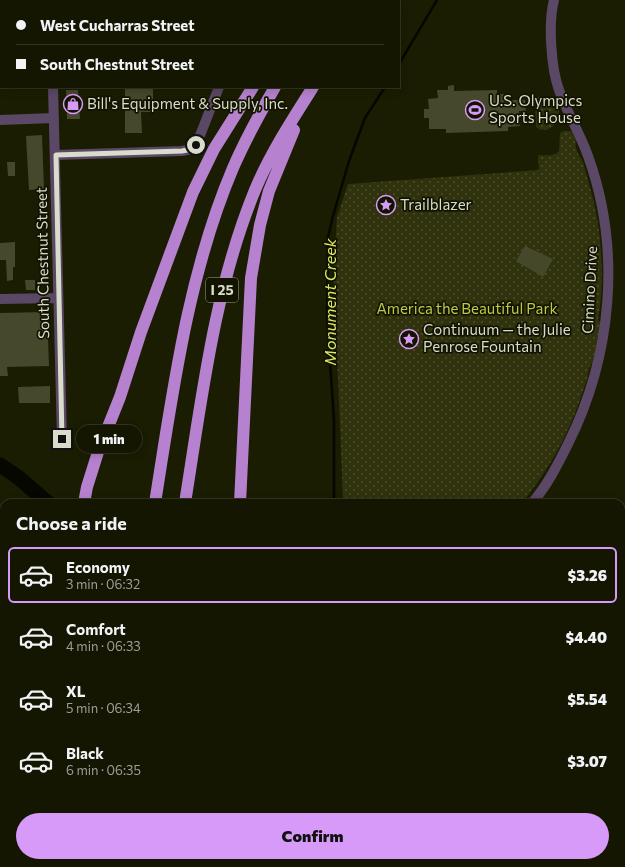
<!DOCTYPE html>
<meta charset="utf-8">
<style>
body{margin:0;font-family:Commissioner,sans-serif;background:#212311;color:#f1f3f6;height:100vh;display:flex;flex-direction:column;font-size:15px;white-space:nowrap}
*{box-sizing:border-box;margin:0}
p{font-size:13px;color:#9d9f99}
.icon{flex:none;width:22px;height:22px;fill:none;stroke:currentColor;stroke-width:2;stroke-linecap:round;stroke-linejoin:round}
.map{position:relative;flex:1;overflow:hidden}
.details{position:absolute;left:0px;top:499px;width:625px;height:368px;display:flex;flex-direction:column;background:#141602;border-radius:12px 12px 0 0;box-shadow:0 2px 10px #0003,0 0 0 1px #333524}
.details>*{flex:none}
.hud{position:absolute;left:0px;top:0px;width:400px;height:88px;box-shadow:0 2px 10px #0003,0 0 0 1px #333524;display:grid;align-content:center;height:88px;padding:0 16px;background:#141602}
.end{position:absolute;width:18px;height:18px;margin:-9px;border:5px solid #d9dccb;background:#111;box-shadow:0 0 0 2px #111}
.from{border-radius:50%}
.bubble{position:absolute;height:28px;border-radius:14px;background:#141602;box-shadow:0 2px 10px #0003,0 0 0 1px #333524;font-size:13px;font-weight:800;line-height:28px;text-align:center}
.hud b{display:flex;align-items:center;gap:14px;height:38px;font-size:15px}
.hud b+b{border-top:1px solid #333524}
.hud i{width:10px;height:10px;background:#f1f3f6}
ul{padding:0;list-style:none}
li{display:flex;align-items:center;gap:12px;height:56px;margin:0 8px 6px;padding:0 8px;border:2px solid transparent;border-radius:6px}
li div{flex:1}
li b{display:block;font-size:15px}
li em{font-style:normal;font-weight:800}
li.active{border-color:#d89af8}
li>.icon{width:36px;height:36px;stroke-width:1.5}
h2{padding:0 16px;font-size:18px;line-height:48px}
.cta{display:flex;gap:8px;margin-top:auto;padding:8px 16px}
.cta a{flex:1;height:46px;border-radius:24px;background:#d89af8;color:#111;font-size:16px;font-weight:800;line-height:46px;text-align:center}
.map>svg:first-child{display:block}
.built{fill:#232501}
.park{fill:url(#park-dots)}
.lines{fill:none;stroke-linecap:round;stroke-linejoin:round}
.stream{stroke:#060700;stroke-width:2.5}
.river{stroke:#060700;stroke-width:15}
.building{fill:#45482b}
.minor{stroke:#5b4766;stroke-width:10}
.primary{stroke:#9c71b2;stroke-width:11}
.trunk{stroke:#a97ac1;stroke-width:11}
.motorway{stroke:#b682d0;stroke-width:12}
.rail{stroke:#bdc0ae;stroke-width:2.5;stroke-dasharray:5 5;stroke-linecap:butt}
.route{stroke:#d9dccb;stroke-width:5}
.labels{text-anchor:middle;stroke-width:3.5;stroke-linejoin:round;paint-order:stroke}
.shield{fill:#121400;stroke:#9da08e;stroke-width:1}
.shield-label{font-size:14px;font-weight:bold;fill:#d9dccb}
.poi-label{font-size:15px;fill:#d9dccb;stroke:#121400;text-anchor:start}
.street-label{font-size:15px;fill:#d9dccb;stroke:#121400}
.park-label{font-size:15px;fill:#c0c943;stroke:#121400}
.water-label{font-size:16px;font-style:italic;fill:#dee966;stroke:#121400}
</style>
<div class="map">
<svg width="625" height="867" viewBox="0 0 625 867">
<defs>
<pattern id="park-dots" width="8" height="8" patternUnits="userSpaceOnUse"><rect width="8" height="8" fill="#2f320c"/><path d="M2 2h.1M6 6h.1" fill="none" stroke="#4d4f2e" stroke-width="1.8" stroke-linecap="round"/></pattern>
</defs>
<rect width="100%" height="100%" fill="#1b1d02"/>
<path class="built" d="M625,504v242l-3,11 -1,18v-250z
M621,858l1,9h-31v-4h30z
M296,863h274v4h-276z"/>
<path class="park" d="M538,97c10,-2 15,3 21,11 0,3 0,7 -1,10 -3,10 -14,16 -22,9l-1,-28z
M564,131h7c6,8 4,9 5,17 1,5 5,10 7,14 3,11 6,22 9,33 10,37 13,87 6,125l4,4 -9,38c-5,4 -4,11 -6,17 -5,15 -10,31 -17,46 -12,28 -29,54 -48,78h-179c-2,-55 -4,-109 -7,-164 -1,-16 1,-37 -3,-51l4,-71 11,-33 191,-14 -1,-15c7,0 17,2 21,-4l1,-18z"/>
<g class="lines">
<path class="stream" d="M399,64l38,-64
M334,503v-83l-7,-101 1,-82 5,-21 16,-55 16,-43 20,-31"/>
<path class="river" d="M0,465l19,13 29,25
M264,867l1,-4"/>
</g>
<path class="building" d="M454,85v6l43,-1v4h8l1,6h19l1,11h-7l1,15 -12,1v4l-62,2v-4h-17v-11h-5v-9h5l-1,-10 10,-1 -1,-8h11v-4z
M125,87h28v25h-12l1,21h-17z
M66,90h12l2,29h-13z
M42,135l2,54 -15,1 -3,-54z
M7,162h8v14h-7z
M15,242v25h-2v13l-6,1 -1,-21h-6v-17z
M525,246l28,13 -10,18 -27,-16z
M25,280h10v10h-9z
M47,312l2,54 -42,1 1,9h-8v-63z
M50,386v17h-31l-1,-16z"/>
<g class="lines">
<path class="minor" d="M51,0v1
M234,0v1
M53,87l9,352
M0,120l54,-2
M55,155l127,-4 10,-2 7,-11 20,-51
M0,299l58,-1
M532,503c15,-17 26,-39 36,-59 44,-88 54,-194 20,-288 -8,-23 -21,-43 -29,-66 -8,-22 -11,-67 -5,-90
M575,863l1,4"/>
<path class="primary" d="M621,727h4
M621,739h4"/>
<path class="trunk" d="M0,599l4,3"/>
<path class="motorway" d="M331,1v-1
M377,1v-1
M84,503l3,-16 11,-35 22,-55 21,-65 52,-140 21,-43 39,-62
M155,503c18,-113 33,-229 78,-335 12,-28 27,-55 42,-81
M185,503c17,-106 29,-213 70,-313 15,-36 37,-70 58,-103
M240,503l11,-225 9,-53 9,-34 25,-61
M0,564l4,1
M70,867v-4
M100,867l1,-4
M129,867l1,-4
M184,867l1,-4"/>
<path class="rail" d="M621,593l4,-23
M621,638l4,-24
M600,863v4
M615,863v4
M434,867l10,-4"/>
</g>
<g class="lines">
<path class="route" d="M62,439l-6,-284 126,-4 10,-2 4,-4"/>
</g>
<defs>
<symbol id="shop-ring" viewBox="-11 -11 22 22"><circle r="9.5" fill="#121400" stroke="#d89af8" stroke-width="1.5"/><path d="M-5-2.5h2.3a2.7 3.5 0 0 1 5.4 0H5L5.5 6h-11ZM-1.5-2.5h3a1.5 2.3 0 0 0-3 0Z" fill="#d89af8"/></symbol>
<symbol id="stadium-ring" viewBox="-11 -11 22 22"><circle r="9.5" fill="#121400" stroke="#d89af8" stroke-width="1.5"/><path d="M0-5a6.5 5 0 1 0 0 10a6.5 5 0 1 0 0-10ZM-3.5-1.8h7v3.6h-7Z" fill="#d89af8"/></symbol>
<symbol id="sight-ring" viewBox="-11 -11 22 22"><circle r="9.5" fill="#121400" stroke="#d89af8" stroke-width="1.5"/><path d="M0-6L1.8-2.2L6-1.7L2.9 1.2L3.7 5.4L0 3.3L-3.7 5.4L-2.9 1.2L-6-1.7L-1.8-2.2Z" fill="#d89af8"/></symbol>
</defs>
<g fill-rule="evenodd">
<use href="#shop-ring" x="62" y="93" width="22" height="22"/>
<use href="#stadium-ring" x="464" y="99" width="22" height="22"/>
<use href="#sight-ring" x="375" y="194" width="22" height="22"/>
<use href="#sight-ring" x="398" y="328" width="22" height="22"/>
</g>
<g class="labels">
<rect class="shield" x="206" y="278" width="32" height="24" rx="3"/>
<g class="shield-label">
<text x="222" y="295">I 25</text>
</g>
<g class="poi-label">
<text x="489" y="106">U.S. Olympics<tspan x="489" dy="17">Sports House</tspan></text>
<text x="87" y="109">Bill's Equipment &amp; Supply, Inc.</text>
<text x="400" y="210">Trailblazer</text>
<text x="423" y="335">Continuum — the Julie<tspan x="423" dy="17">Penrose Fountain</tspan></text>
</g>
<g class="street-label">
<text transform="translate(43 263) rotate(-91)" y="5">South Chestnut Street</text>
<text transform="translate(590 290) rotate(-87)" y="5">Cimino Drive</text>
</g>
<g class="park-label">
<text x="467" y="314">America the Beautiful Park</text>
</g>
<g class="water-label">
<text transform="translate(330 302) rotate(-90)" y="6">Monument Creek</text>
</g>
</g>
</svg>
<i class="end from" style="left:196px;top:145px"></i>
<i class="end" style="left:62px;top:439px"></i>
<div class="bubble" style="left:76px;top:425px;width:66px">1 min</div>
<div class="hud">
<b><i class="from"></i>West Cucharras Street</b>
<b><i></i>South Chestnut Street</b>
</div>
<section class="details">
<h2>Choose a ride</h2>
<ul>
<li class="active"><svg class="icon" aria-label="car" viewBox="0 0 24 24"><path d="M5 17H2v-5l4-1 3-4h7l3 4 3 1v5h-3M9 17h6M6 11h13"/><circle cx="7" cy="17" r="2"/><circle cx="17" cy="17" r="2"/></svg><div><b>Economy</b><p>3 min · 06:32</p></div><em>$3.26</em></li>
<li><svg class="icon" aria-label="car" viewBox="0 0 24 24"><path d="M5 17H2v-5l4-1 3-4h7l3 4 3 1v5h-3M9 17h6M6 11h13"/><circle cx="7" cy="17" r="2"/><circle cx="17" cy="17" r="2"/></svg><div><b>Comfort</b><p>4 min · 06:33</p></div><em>$4.40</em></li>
<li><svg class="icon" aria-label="car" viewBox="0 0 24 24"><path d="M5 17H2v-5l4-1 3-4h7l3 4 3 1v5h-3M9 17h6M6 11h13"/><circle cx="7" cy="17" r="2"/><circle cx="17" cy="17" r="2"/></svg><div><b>XL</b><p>5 min · 06:34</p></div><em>$5.54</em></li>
<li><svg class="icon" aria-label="car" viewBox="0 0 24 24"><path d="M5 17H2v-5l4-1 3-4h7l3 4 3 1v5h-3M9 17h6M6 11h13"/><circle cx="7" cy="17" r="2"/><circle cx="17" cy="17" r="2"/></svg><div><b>Black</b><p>6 min · 06:35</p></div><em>$3.07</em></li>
</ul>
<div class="cta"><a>Confirm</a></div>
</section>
</div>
